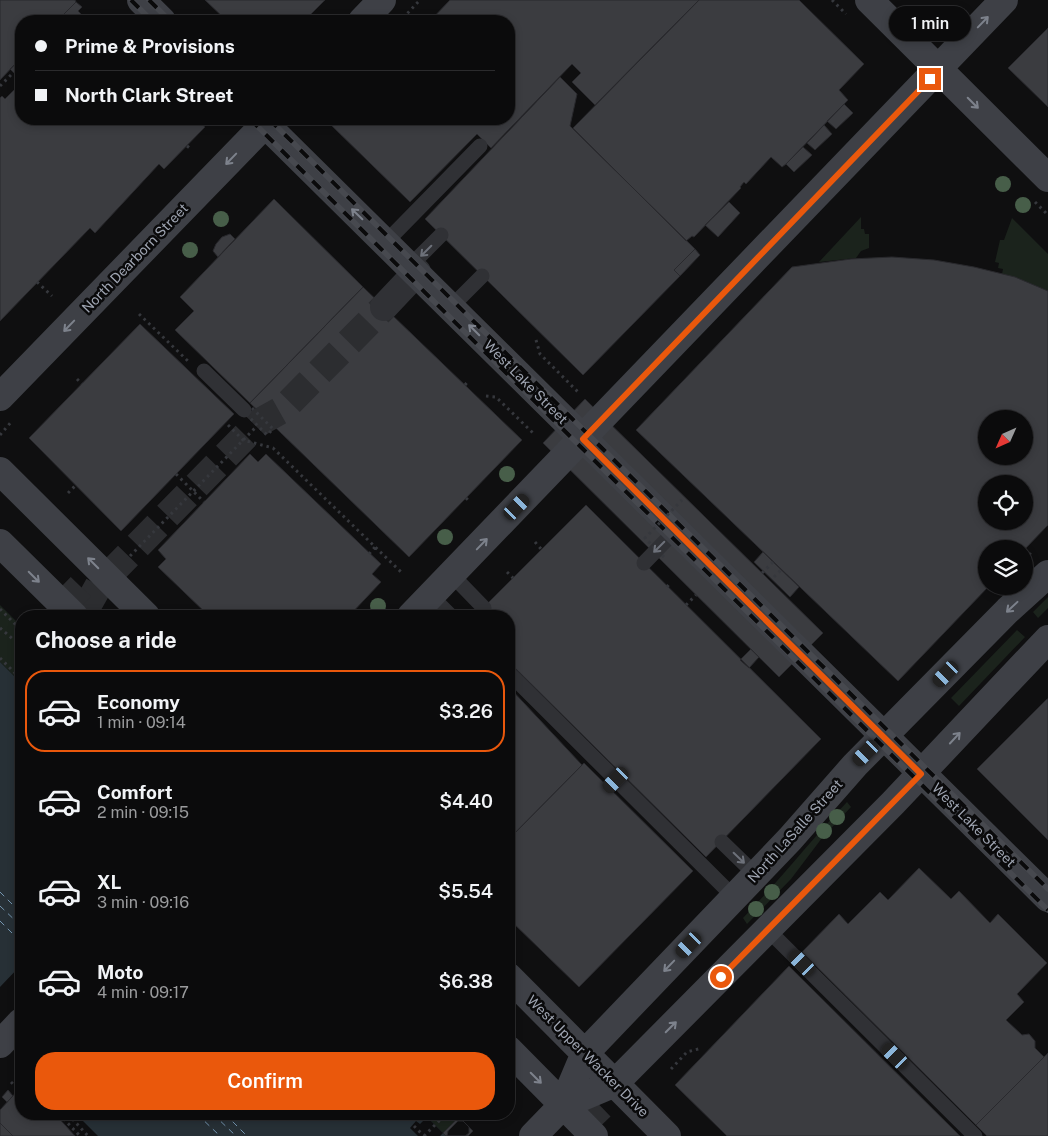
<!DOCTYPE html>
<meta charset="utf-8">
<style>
body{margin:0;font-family:"Public Sans",sans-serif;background:#141415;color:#f1f3f6;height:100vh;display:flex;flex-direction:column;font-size:19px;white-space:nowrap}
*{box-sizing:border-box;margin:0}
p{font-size:16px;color:#9a9b9d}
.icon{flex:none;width:28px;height:28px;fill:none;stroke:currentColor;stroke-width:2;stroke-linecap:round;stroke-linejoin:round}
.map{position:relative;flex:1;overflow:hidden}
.side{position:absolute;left:15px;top:610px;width:500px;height:510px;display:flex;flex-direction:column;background:#0b0b0c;border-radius:20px;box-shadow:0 2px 8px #0003,0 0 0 1px #2b2b2d}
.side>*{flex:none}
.banner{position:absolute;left:15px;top:15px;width:500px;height:110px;border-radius:20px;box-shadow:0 2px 8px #0003,0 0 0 1px #2b2b2d;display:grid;align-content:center;height:110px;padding:0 20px;background:#0b0b0c}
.needle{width:32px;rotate:225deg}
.buttons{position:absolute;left:978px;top:410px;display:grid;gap:10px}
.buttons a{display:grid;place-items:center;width:55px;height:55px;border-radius:50%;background:#0b0b0c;box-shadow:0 2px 8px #0003,0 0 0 1px #2b2b2d;font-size:25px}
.end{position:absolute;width:22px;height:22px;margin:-11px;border:6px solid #ea580c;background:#fff;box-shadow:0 0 0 2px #fff}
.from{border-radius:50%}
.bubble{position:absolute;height:35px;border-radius:18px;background:#0b0b0c;box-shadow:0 2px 8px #0003,0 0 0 1px #2b2b2d;font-size:16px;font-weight:600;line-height:35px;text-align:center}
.car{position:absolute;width:15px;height:30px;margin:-15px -8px;border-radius:6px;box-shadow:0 0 4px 1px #0007;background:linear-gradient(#222 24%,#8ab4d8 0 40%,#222 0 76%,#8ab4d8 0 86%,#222 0)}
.banner b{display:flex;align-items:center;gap:18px;height:48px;font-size:19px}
.banner b+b{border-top:1px solid #2b2b2d}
.banner i{width:12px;height:12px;background:#f1f3f6}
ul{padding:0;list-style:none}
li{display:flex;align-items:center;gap:15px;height:82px;margin:0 10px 8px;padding:0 10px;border:2px solid transparent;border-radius:20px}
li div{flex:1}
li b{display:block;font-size:19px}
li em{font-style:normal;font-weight:600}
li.selected{border-color:#ea580c}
li>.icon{width:45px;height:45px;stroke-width:1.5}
h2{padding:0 20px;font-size:22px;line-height:60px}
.primary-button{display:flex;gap:10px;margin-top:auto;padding:10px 20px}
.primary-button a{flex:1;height:58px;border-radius:20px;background:#ea580c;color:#fff;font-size:20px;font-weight:600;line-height:58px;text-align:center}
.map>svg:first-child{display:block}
.green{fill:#1b231c}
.water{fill:#273036}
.pier{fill:#0f0f10}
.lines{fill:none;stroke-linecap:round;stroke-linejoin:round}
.ferry{stroke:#7495b0;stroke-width:1;stroke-dasharray:6 5;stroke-linecap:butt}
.building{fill:#3b3c40;stroke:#29292d;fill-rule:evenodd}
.tertiary-tunnel{stroke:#2c2d30;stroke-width:28;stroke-dasharray:28 14;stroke-linecap:butt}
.trunk-tunnel{stroke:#2c2d30;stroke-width:28;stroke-dasharray:28 14;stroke-linecap:butt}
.path{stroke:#36383d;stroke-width:3;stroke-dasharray:2.5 4;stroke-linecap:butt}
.service{stroke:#303135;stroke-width:15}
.tertiary{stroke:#303135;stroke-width:28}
.secondary{stroke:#3e4046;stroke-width:28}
.rail-casing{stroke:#47494f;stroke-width:5.5}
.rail{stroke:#0a0a0b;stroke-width:4;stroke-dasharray:11;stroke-linecap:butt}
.path-bridge{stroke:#36383d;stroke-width:3;stroke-dasharray:2.5 4;stroke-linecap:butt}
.tree{fill:#475e49}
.oneway{stroke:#7d828c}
.oneway2{stroke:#6d717a}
.route{stroke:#ea580c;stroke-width:6}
.labels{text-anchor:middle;stroke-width:5;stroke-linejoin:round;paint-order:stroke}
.street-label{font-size:14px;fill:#9fa5b2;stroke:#0a0a0b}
</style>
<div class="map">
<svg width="1048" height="1136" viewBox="0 0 1048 1136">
<rect width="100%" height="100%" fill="#0f0f10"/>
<path class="green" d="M861,217v12h3l1,5h4v14l-8,3 -5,7 -37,4z
M1012,218l36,36v37l-46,-17 1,-5 -5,-1 1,-5 -4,-1 5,-22h4z
M1048,597v11l-10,10 -5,-6z
M0,605l21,21v57l-21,-21z
M1017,630l8,7 -66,69 -8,-8z
M847,802l4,5 -29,31 -31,41 -44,45 -4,-6c36,-37 68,-78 104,-116z
M430,1114h32l-18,19 -24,-9z"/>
<path class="water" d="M0,662l21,21v355l-21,-21z
M76,1114h354l-3,3 19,19h-348z"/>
<path class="pier" d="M21,965v75l-21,-19v-34z
M427,1117l16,16 -3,3h-22l-8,-8 6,-7 4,3z"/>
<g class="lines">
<path class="ferry" d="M0,892l21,21
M0,906l21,20
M0,921l21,21
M197,1114l23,22
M213,1114l23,22
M225,1114l22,22"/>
</g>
<path class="building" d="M0,0h75l1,2 -19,19h-36v37l-21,22z
M205,0h120l-21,21h-77z
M450,0h249l-104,105 -23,-23 9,-9 -9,-9 -81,84 -14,-14 -67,68 -79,-77 6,-6h172v-98h-79z
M699,0h100l65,64 -25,26 9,10 -62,64 -4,3 -11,-10 -25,27 -2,-2 -4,5 1,1 -47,49 -2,-1 -6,5 -113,-113z
M76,2l6,5 -4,4 10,10h-31z
M1048,28v79l-40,-39z
M21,58v22l-11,-11z
M560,77l17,17 -7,32 125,123 -21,21 6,6 -97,99 -158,-156z
M21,83v36h175l9,8 -41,42 -5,-5 -64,69 -5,-5 -90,93v-223l2,-2 3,3z
M844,104l9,9 -17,16 -9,-8z
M824,125l8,9 -17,16 -8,-7z
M803,147l9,8 -18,17 -8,-8z
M274,199l89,88 -113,116 -75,-73 19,-19 -14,-14z
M729,202l11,11 -22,24 -13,-12z
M230,234l5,5 -17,18 -5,-6 3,-7 6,-7z
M695,249l5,6 -20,21 -6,-6z
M892,257l42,3 40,7 41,10 33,14v234l-24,25 -38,-1v37h3l-91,95 -262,-251 156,-163 59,-8zM986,419h38v37h-38zM986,484h38v37h-38z
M363,287l159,153 -113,117 -159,-154z
M140,324l94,90 -113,117 -92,-93z
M585,399l238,234 -44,44 -236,-234z
M250,454l8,8 8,-8 115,110 -9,10 9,8 -32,34h-140l-51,-49 8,-8 -8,-9z
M586,505l235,234 -115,118 -197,-195v-46h-34z
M763,552l36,35 -9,10 -36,-35z
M751,649l8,8 -10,11 -9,-8z
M509,687l73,78 -73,74z
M1047,699h1v141l-71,-71z
M584,763l109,108 -114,116 -70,-68v-80z
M919,868l32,31 8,-8 31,32 8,-9 49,49 -30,31 7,8 -18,18 16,15 7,-1 6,7v7l9,9 -68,68 -174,-173 37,-38 9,10 32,-32 8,8z
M789,966l171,170h-233l-52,-51z
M1048,1053v83h-61l-11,-11z
M21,1087v27h34l20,22h-62l-13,-13v-13z
M8,1090l5,6 -6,6 -5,-5z
M459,1117l14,14 -5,5h-22l-3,-3z
M458,1121h5l6,6v6l-4,3h-18l1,-5z
M0,1123l13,13h-13z"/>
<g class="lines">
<path class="tertiary-tunnel" d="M85,610l14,-25 159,-162 25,-14 101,-102"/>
<path class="trunk-tunnel" d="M61,587l30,29
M581,1106l29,30"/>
<path class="path" d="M832,0l14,14
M403,18l17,-18
M0,86l13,-13
M187,146l4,3
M1035,202l13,13
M37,282l15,14
M139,314l50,48
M536,340l4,14 38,38
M77,379l5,5
M465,385l4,-5
M486,396l10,1 38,37
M252,408l21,21 -6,6 -21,-21z
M228,425l15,15 30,8 128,124
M0,435l12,-14
M176,474l28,28
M68,493l8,-8
M466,498l4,4
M535,542l7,8
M1024,549l7,6
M369,554l7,-8
M130,556l125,-128
M507,572l6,6
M762,573l11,-11
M774,577l7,-7
M667,587l3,-4
M686,605l10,-10
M0,609l21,21
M0,628l21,18
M0,658l21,21
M671,1069l16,-17 15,-4
M11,1082l6,6 4,-4
M59,1114l21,22
M68,1114l20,22
M414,1126l10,10
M424,1136l22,-22"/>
<path class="service" d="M386,242l94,-96
M410,266l31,-31
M451,307l31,-31
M204,371l40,39
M644,563l31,-32
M452,575l32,33
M431,596l20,20
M509,673l225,224
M722,842l34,33
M768,930l207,206"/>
<path class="tertiary" d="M384,307l33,-35"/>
<path class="secondary" d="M141,0l21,21
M869,0l179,178
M362,21l20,-21
M260,119l788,779
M0,397l270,-278
M0,471l146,145
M0,543l74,73
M411,616l593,-616
M509,977l158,159
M0,1044l21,-22
M509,1050l85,86
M563,1105l52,-22 278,-280 155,-164
M533,1136l30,-31 22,-52 205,-214 65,-74 153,-155 40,-36"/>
<defs>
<path id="rail" d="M131,0l21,21
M149,0l21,21
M250,119l798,791
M269,119l779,770"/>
</defs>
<use href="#rail" class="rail-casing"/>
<use href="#rail" class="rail"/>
<path class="path-bridge" d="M664,557l-19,-19 37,-38"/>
</g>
<g class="tree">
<circle cx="1003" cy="184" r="8"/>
<circle cx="1023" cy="205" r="8"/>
<circle cx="221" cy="219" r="8"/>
<circle cx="190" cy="250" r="8"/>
<circle cx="507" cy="474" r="8"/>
<circle cx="445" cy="537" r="8"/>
<circle cx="378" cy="606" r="8"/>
<circle cx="837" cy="817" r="8"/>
<circle cx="824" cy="831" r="8"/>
<circle cx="772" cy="892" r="8"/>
<circle cx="756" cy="909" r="8"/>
</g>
<defs><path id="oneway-shaft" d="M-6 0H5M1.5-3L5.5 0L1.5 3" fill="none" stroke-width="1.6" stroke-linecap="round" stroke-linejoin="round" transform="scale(1.25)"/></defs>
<g class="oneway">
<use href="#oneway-shaft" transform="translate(983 22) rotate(-46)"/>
<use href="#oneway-shaft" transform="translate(973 103) rotate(45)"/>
<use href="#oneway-shaft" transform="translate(231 159) rotate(134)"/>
<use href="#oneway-shaft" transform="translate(357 214) rotate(-136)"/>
<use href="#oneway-shaft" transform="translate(69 326) rotate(134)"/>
<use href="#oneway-shaft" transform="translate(474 330) rotate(-135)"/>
<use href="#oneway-shaft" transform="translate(482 544) rotate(-46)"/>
<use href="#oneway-shaft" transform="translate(93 563) rotate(-135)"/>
<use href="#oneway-shaft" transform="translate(34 577) rotate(45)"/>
<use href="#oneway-shaft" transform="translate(1012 607) rotate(137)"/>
<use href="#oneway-shaft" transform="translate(955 738) rotate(-47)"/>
<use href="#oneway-shaft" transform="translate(669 966) rotate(134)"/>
<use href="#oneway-shaft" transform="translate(671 1027) rotate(-45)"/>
<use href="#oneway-shaft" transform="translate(536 1078) rotate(45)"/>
</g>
<g class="oneway2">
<use href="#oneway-shaft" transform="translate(426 251) rotate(135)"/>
<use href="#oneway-shaft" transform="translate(659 547) rotate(135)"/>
<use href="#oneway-shaft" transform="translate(739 858) rotate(44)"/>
</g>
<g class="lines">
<path class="route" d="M721,977l200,-203 -338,-335 347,-360"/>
</g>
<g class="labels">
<g class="street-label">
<text transform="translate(135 258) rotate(-46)" y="5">North Dearborn Street</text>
<text transform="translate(526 382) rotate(45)" y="5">West Lake Street</text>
<text transform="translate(974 825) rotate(45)" y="5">West Lake Street</text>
<text transform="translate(795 831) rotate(-48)" y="5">North LaSalle Street</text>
<text transform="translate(588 1056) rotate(45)" y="5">West Upper Wacker Drive</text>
</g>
</g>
</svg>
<div class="buttons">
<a><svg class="needle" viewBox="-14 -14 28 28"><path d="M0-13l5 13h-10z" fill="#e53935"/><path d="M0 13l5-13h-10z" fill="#9a9b9d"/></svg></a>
<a><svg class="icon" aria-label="locate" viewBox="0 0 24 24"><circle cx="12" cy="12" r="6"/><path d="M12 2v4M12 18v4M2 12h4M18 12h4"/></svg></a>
<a><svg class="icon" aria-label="layers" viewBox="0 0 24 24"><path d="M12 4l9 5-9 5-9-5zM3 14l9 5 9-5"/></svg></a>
</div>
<i class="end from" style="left:721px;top:977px"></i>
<i class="end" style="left:930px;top:79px"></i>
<div class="bubble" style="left:889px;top:6px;width:82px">1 min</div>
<i class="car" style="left:517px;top:507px;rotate:44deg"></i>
<i class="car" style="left:946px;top:674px;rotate:224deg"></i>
<i class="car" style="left:866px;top:753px;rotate:225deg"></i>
<i class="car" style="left:616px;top:780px;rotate:225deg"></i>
<i class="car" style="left:689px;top:945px;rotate:224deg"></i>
<i class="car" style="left:802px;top:963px;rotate:315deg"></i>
<i class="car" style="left:895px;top:1056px;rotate:315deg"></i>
<div class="banner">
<b><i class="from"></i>Prime &amp; Provisions</b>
<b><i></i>North Clark Street</b>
</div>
<section class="side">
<h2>Choose a ride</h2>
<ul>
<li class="selected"><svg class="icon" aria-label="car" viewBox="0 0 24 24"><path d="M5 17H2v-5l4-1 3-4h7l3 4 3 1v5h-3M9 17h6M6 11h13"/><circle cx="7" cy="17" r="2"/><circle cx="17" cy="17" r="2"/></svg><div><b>Economy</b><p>1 min · 09:14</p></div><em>$3.26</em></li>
<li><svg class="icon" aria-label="car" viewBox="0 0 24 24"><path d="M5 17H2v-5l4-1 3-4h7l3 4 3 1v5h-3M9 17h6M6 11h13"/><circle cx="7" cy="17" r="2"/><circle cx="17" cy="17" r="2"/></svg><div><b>Comfort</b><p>2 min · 09:15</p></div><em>$4.40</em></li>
<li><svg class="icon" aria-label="car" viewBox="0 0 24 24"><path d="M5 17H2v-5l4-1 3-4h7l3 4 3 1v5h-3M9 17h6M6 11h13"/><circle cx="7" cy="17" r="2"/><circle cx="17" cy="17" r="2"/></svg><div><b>XL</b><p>3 min · 09:16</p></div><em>$5.54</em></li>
<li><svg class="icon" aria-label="car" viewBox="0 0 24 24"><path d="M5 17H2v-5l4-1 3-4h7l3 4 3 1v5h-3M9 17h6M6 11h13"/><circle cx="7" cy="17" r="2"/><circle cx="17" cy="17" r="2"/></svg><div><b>Moto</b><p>4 min · 09:17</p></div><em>$6.38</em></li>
</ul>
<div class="primary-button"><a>Confirm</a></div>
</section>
</div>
